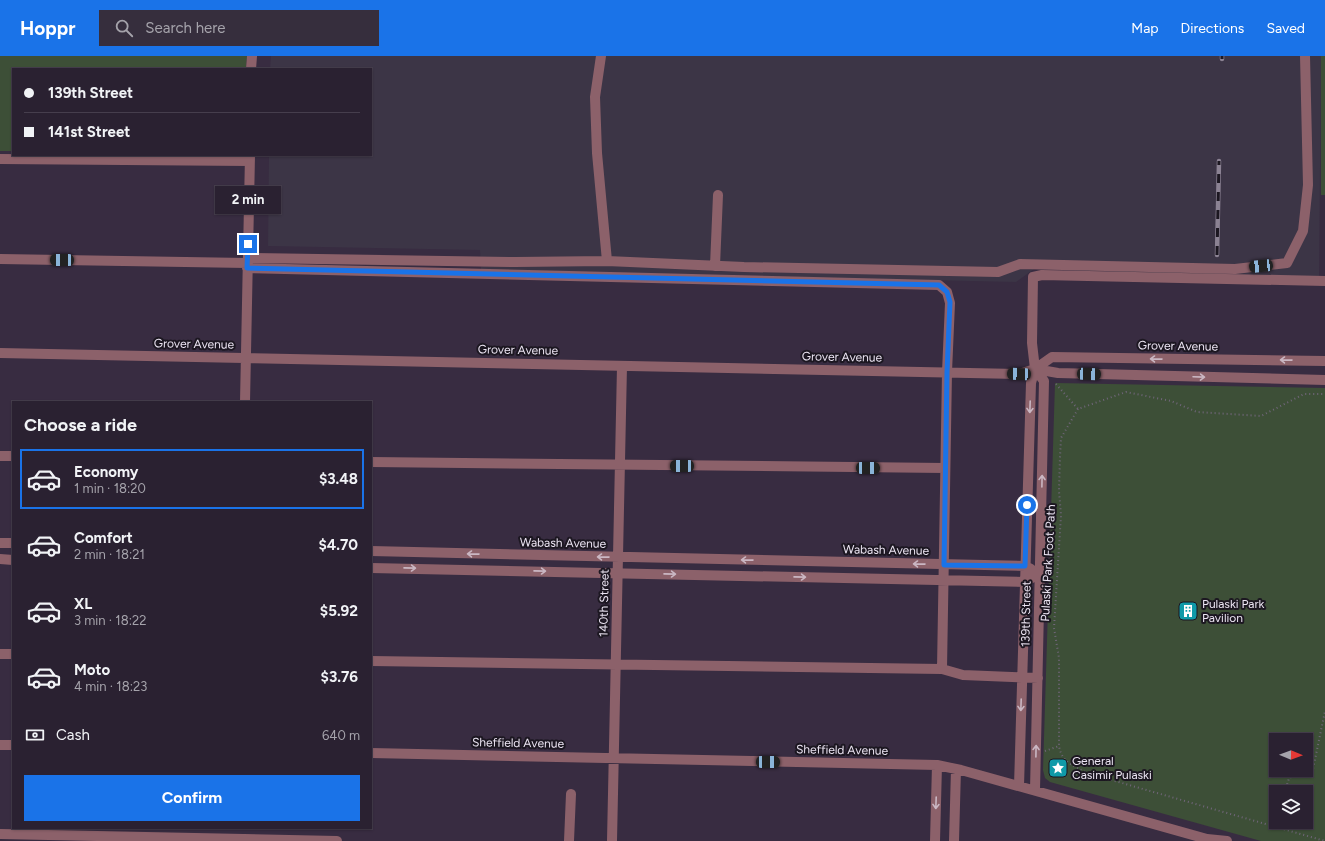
<!DOCTYPE html>
<meta charset="utf-8">
<style>
body{margin:0;font-family:Figtree,sans-serif;background:#362e3d;color:#f1f3f6;height:100vh;display:flex;flex-direction:column;font-size:15px;white-space:nowrap}
*{box-sizing:border-box;margin:0}
p{font-size:13px;color:#a5a3ab}
.icon{flex:none;width:22px;height:22px;fill:none;stroke:currentColor;stroke-width:2;stroke-linecap:round;stroke-linejoin:round}
.map{position:relative;flex:1;overflow:hidden}
.details{position:absolute;left:12px;top:345px;width:360px;height:428px;display:flex;flex-direction:column;background:#2a2131;border-radius:0px;box-shadow:0 1px 3px #0004,0 0 0 1px #463e4d}
.details>*{flex:none}
.top-card{position:absolute;left:12px;top:12px;width:360px;height:88px;border-radius:0px;box-shadow:0 1px 3px #0004,0 0 0 1px #463e4d;display:grid;align-content:center;height:88px;padding:0 12px;background:#2a2131}
.needle{width:26px;rotate:91deg}
.controls{position:absolute;left:1269px;top:677px;display:grid;gap:8px}
.controls a{display:grid;place-items:center;width:44px;height:44px;border-radius:0px;background:#2a2131;box-shadow:0 1px 3px #0004,0 0 0 1px #463e4d;font-size:20px}
.end{position:absolute;width:18px;height:18px;margin:-9px;border:5px solid #1a73e8;background:#fff;box-shadow:0 0 0 2px #fff}
.from{border-radius:50%}
.bubble{position:absolute;height:28px;border-radius:0px;background:#2a2131;box-shadow:0 1px 3px #0004,0 0 0 1px #463e4d;font-size:13px;font-weight:700;line-height:28px;text-align:center}
.car{position:absolute;width:12px;height:24px;margin:-12px -6px;border-radius:5px;box-shadow:0 0 3px 1px #0007;background:linear-gradient(#222 24%,#8ab4d8 0 40%,#222 0 76%,#8ab4d8 0 86%,#222 0)}
.top-card b{display:flex;align-items:center;gap:14px;height:38px;font-size:15px}
.top-card b+b{border-top:1px solid #463e4d}
.top-card i{width:10px;height:10px;background:#f1f3f6}
ul{padding:0;list-style:none}
li{display:flex;align-items:center;gap:12px;height:60px;margin:0 8px 6px;padding:0 4px;border:2px solid transparent;border-radius:0px}
li div{flex:1}
li b{display:block;font-size:15px}
li em{font-style:normal;font-weight:700}
li.on{border-color:#1a73e8}
li>.icon{width:36px;height:36px;stroke-width:1.5}
h2{padding:0 12px;font-size:18px;line-height:48px}
.pay{display:flex;align-items:center;gap:10px;height:44px;padding:0 12px;font-size:15px}
.pay p{margin-inline-start:auto}
.action{display:flex;gap:8px;margin-top:auto;padding:8px 12px}
.action a{flex:1;height:46px;border-radius:0px;background:#1a73e8;color:#fff;font-size:16px;font-weight:700;line-height:46px;text-align:center}
header{display:flex;align-items:center;gap:24px;box-sizing:border-box;height:56px;padding:0 20px;background:#1a73e8;color:#fff}
header strong{font-size:19px}
nav{display:flex;gap:22px;margin-inline-start:auto;font-size:14px}
.search{width:280px;height:36px;background:#362e3d;display:flex;align-items:center;gap:10px;box-sizing:border-box;padding:0 14px;border-radius:0px;color:#a5a3ab;font-size:15px}
.map>svg:first-child{display:block}
.industrial{fill:#3c3546}
.green{fill:#3d4f37;fill-rule:evenodd}
.lines{fill:none;stroke-linecap:round;stroke-linejoin:round}
.path{stroke:#706679;stroke-width:2;stroke-dasharray:1 3;stroke-linecap:butt}
.minor{stroke:#8c616a;stroke-width:10}
.rail-casing{stroke:#8b8293;stroke-width:4.5}
.rail{stroke:#1c1721;stroke-width:3;stroke-dasharray:9;stroke-linecap:butt}
.oneway{stroke:#cab7c3}
.route{stroke:#1a73e8;stroke-width:5}
.labels{text-anchor:middle;stroke-width:4;stroke-linejoin:round;paint-order:stroke}
.street-label{font-size:12px;fill:#ece5f3;stroke:#1c1721}
.poi-label{font-size:12px;fill:#ece5f3;stroke:#1c1721;text-anchor:start}
</style>
<header>
<strong>Hoppr</strong>
<div class="search"><svg class="icon" aria-label="search" viewBox="0 0 24 24"><circle cx="10" cy="10" r="6"/><path d="M15 15l6 6"/></svg>Search here</div>
<nav><a>Map</a><a>Directions</a><a>Saved</a></nav>
</header>
<div class="map">
<svg width="1325" height="785" viewBox="0 0 1325 785">
<rect width="100%" height="100%" fill="#382c41"/>
<path class="industrial" d="M271,0h1050l-2,223 -285,-10 -18,13 -535,-12 -1,-20 -212,-4 1,-91h102v-86h-101z"/>
<path class="green" d="M0,0h247l-1,13h-233v82h-13z
M1321,0h4v139h-4z
M1055,327l270,5v453h-64l-211,-59 -5,-4 -2,-8zM1276,684h30v30h-30zM1276,736h30v30h-30z"/>
<g class="lines">
<path class="path" d="M1056,328l22,25 48,-17 45,9 26,11 64,4 43,-22h21
M1078,353l-17,29 -1,19 -1,34 2,24 -7,113 5,30v88c3,17 14,19 28,27l238,68
M1045,695l14,-5
M1285,736l4,-14 10,-4h13l13,-63"/>
<path class="minor" d="M251,13l1,-13
M0,103l249,2
M248,202l267,4 92,-1 -10,-108 -2,-56 6,-41
M0,203l247,4
M607,205l137,6 254,5 22,-8 215,5 52,-6 16,-32 5,-46 -3,-129
M715,210l3,-71
M247,212l692,17 8,7 3,11 -3,69 -5,297
M0,297l1019,21 16,-5 17,-12 273,4
M1035,313l9,12 -9,409
M1035,313l23,4 267,7
M245,346l5,-247
M0,400h13
M371,406l574,6
M0,487h13
M371,495l654,15 6,3
M0,503l13,1
M371,512l654,14 15,-9
M0,598h13
M371,605l571,8 21,6 75,3
M0,689h13
M371,697l566,12 24,5 246,69 20,2
M1019,730l12,-403 4,-14 -3,-26 1,-66 9,-2 283,6
M0,778l337,7
M569,785l2,-47
M612,785l10,-475
M935,785l2,-76
M954,785l2,-72"/>
<defs>
<path id="rail" d="M1222,3v-3
M1217,199l2,-94"/>
</defs>
<use href="#rail" class="rail-casing"/>
<use href="#rail" class="rail"/>
</g>
<defs><path id="oneway-shaft" d="M-6 0H5M1.5-3L5.5 0L1.5 3" fill="none" stroke-width="1.6" stroke-linecap="round" stroke-linejoin="round"/></defs>
<g class="oneway">
<use href="#oneway-shaft" transform="translate(1156 303) rotate(-179)"/>
<use href="#oneway-shaft" transform="translate(1286 304) rotate(-179)"/>
<use href="#oneway-shaft" transform="translate(1199 321) rotate(2)"/>
<use href="#oneway-shaft" transform="translate(1030 351) rotate(92)"/>
<use href="#oneway-shaft" transform="translate(1042 425) rotate(-89)"/>
<use href="#oneway-shaft" transform="translate(473 498) rotate(-179)"/>
<use href="#oneway-shaft" transform="translate(603 501) rotate(-179)"/>
<use href="#oneway-shaft" transform="translate(747 504) rotate(-179)"/>
<use href="#oneway-shaft" transform="translate(919 508) rotate(-179)"/>
<use href="#oneway-shaft" transform="translate(410 512) rotate(1)"/>
<use href="#oneway-shaft" transform="translate(540 515) rotate(1)"/>
<use href="#oneway-shaft" transform="translate(670 518) rotate(1)"/>
<use href="#oneway-shaft" transform="translate(800 521) rotate(1)"/>
<use href="#oneway-shaft" transform="translate(1021 649) rotate(92)"/>
<use href="#oneway-shaft" transform="translate(1036 695) rotate(-89)"/>
<use href="#oneway-shaft" transform="translate(936 747) rotate(92)"/>
</g>
<g class="lines">
<path class="route" d="M248,188l-1,24 692,17 8,7 3,10 -3,70 -3,193 81,1 2,-61"/>
</g>
<defs>
<symbol id="building-square" viewBox="-11 -11 22 22"><rect x="-9" y="-9" width="18" height="18" rx="4" fill="#0f9aa8" stroke="#1c1721"/><path d="M-4-6H4V6H1V3H-1V6H-4ZM-2.5-4.3h1.7v1.8h-1.7ZM.8-4.3h1.7v1.8H.8ZM-2.5-1h1.7V.8h-1.7ZM.8-1h1.7V.8H.8Z" fill="#fff"/></symbol>
<symbol id="sight-square" viewBox="-11 -11 22 22"><rect x="-9" y="-9" width="18" height="18" rx="4" fill="#0f9aa8" stroke="#1c1721"/><path d="M0-6L1.8-2.2L6-1.7L2.9 1.2L3.7 5.4L0 3.3L-3.7 5.4L-2.9 1.2L-6-1.7L-1.8-2.2Z" fill="#fff"/></symbol>
</defs>
<g fill-rule="evenodd">
<use href="#building-square" x="1177" y="544" width="22" height="22"/>
<use href="#sight-square" x="1047" y="701" width="22" height="22"/>
</g>
<g class="labels">
<g class="street-label">
<text transform="translate(194 288) rotate(1)" y="4">Grover Avenue</text>
<text transform="translate(1178 290) rotate(1)" y="4">Grover Avenue</text>
<text transform="translate(518 294) rotate(1)" y="4">Grover Avenue</text>
<text transform="translate(842 301) rotate(1)" y="4">Grover Avenue</text>
<text transform="translate(563 487) rotate(1)" y="4">Wabash Avenue</text>
<text transform="translate(886 494) rotate(1)" y="4">Wabash Avenue</text>
<text transform="translate(1048 507) rotate(-87)" y="4">Pulaski Park Foot Path</text>
<text transform="translate(604 547) rotate(-89)" y="4">140th Street</text>
<text transform="translate(1026 558) rotate(-89)" y="4">139th Street</text>
<text transform="translate(518 687) rotate(1)" y="4">Sheffield Avenue</text>
<text transform="translate(842 694) rotate(1)" y="4">Sheffield Avenue</text>
</g>
<g class="poi-label">
<text x="1202" y="552">Pulaski Park<tspan x="1202" dy="14">Pavilion</tspan></text>
<text x="1072" y="709">General<tspan x="1072" dy="14">Casimir Pulaski</tspan></text>
</g>
</g>
</svg>
<div class="controls">
<a><svg class="needle" viewBox="-14 -14 28 28"><path d="M0-13l5 13h-10z" fill="#e53935"/><path d="M0 13l5-13h-10z" fill="#a5a3ab"/></svg></a>
<a><svg class="icon" aria-label="layers" viewBox="0 0 24 24"><path d="M12 4l9 5-9 5-9-5zM3 14l9 5 9-5"/></svg></a>
</div>
<i class="end from" style="left:1027px;top:449px"></i>
<i class="end" style="left:248px;top:188px"></i>
<div class="bubble" style="left:215px;top:130px;width:66px">2 min</div>
<i class="car" style="left:62px;top:204px;rotate:271deg"></i>
<i class="car" style="left:1261px;top:210px;rotate:264deg"></i>
<i class="car" style="left:1019px;top:318px;rotate:272deg"></i>
<i class="car" style="left:1089px;top:318px;rotate:92deg"></i>
<i class="car" style="left:682px;top:410px;rotate:270deg"></i>
<i class="car" style="left:868px;top:412px;rotate:91deg"></i>
<i class="car" style="left:768px;top:706px;rotate:91deg"></i>
<div class="top-card">
<b><i class="from"></i>139th Street</b>
<b><i></i>141st Street</b>
</div>
<section class="details">
<h2>Choose a ride</h2>
<ul>
<li class="on"><svg class="icon" aria-label="car" viewBox="0 0 24 24"><path d="M5 17H2v-5l4-1 3-4h7l3 4 3 1v5h-3M9 17h6M6 11h13"/><circle cx="7" cy="17" r="2"/><circle cx="17" cy="17" r="2"/></svg><div><b>Economy</b><p>1 min · 18:20</p></div><em>$3.48</em></li>
<li><svg class="icon" aria-label="car" viewBox="0 0 24 24"><path d="M5 17H2v-5l4-1 3-4h7l3 4 3 1v5h-3M9 17h6M6 11h13"/><circle cx="7" cy="17" r="2"/><circle cx="17" cy="17" r="2"/></svg><div><b>Comfort</b><p>2 min · 18:21</p></div><em>$4.70</em></li>
<li><svg class="icon" aria-label="car" viewBox="0 0 24 24"><path d="M5 17H2v-5l4-1 3-4h7l3 4 3 1v5h-3M9 17h6M6 11h13"/><circle cx="7" cy="17" r="2"/><circle cx="17" cy="17" r="2"/></svg><div><b>XL</b><p>3 min · 18:22</p></div><em>$5.92</em></li>
<li><svg class="icon" aria-label="car" viewBox="0 0 24 24"><path d="M5 17H2v-5l4-1 3-4h7l3 4 3 1v5h-3M9 17h6M6 11h13"/><circle cx="7" cy="17" r="2"/><circle cx="17" cy="17" r="2"/></svg><div><b>Moto</b><p>4 min · 18:23</p></div><em>$3.76</em></li>
</ul>
<div class="pay"><svg class="icon" aria-label="cash" viewBox="0 0 24 24"><path d="M3 7h18v10H3z"/><circle cx="12" cy="12" r="2"/></svg>Cash<p>640 m</p></div>
<div class="action"><a>Confirm</a></div>
</section>
</div>
